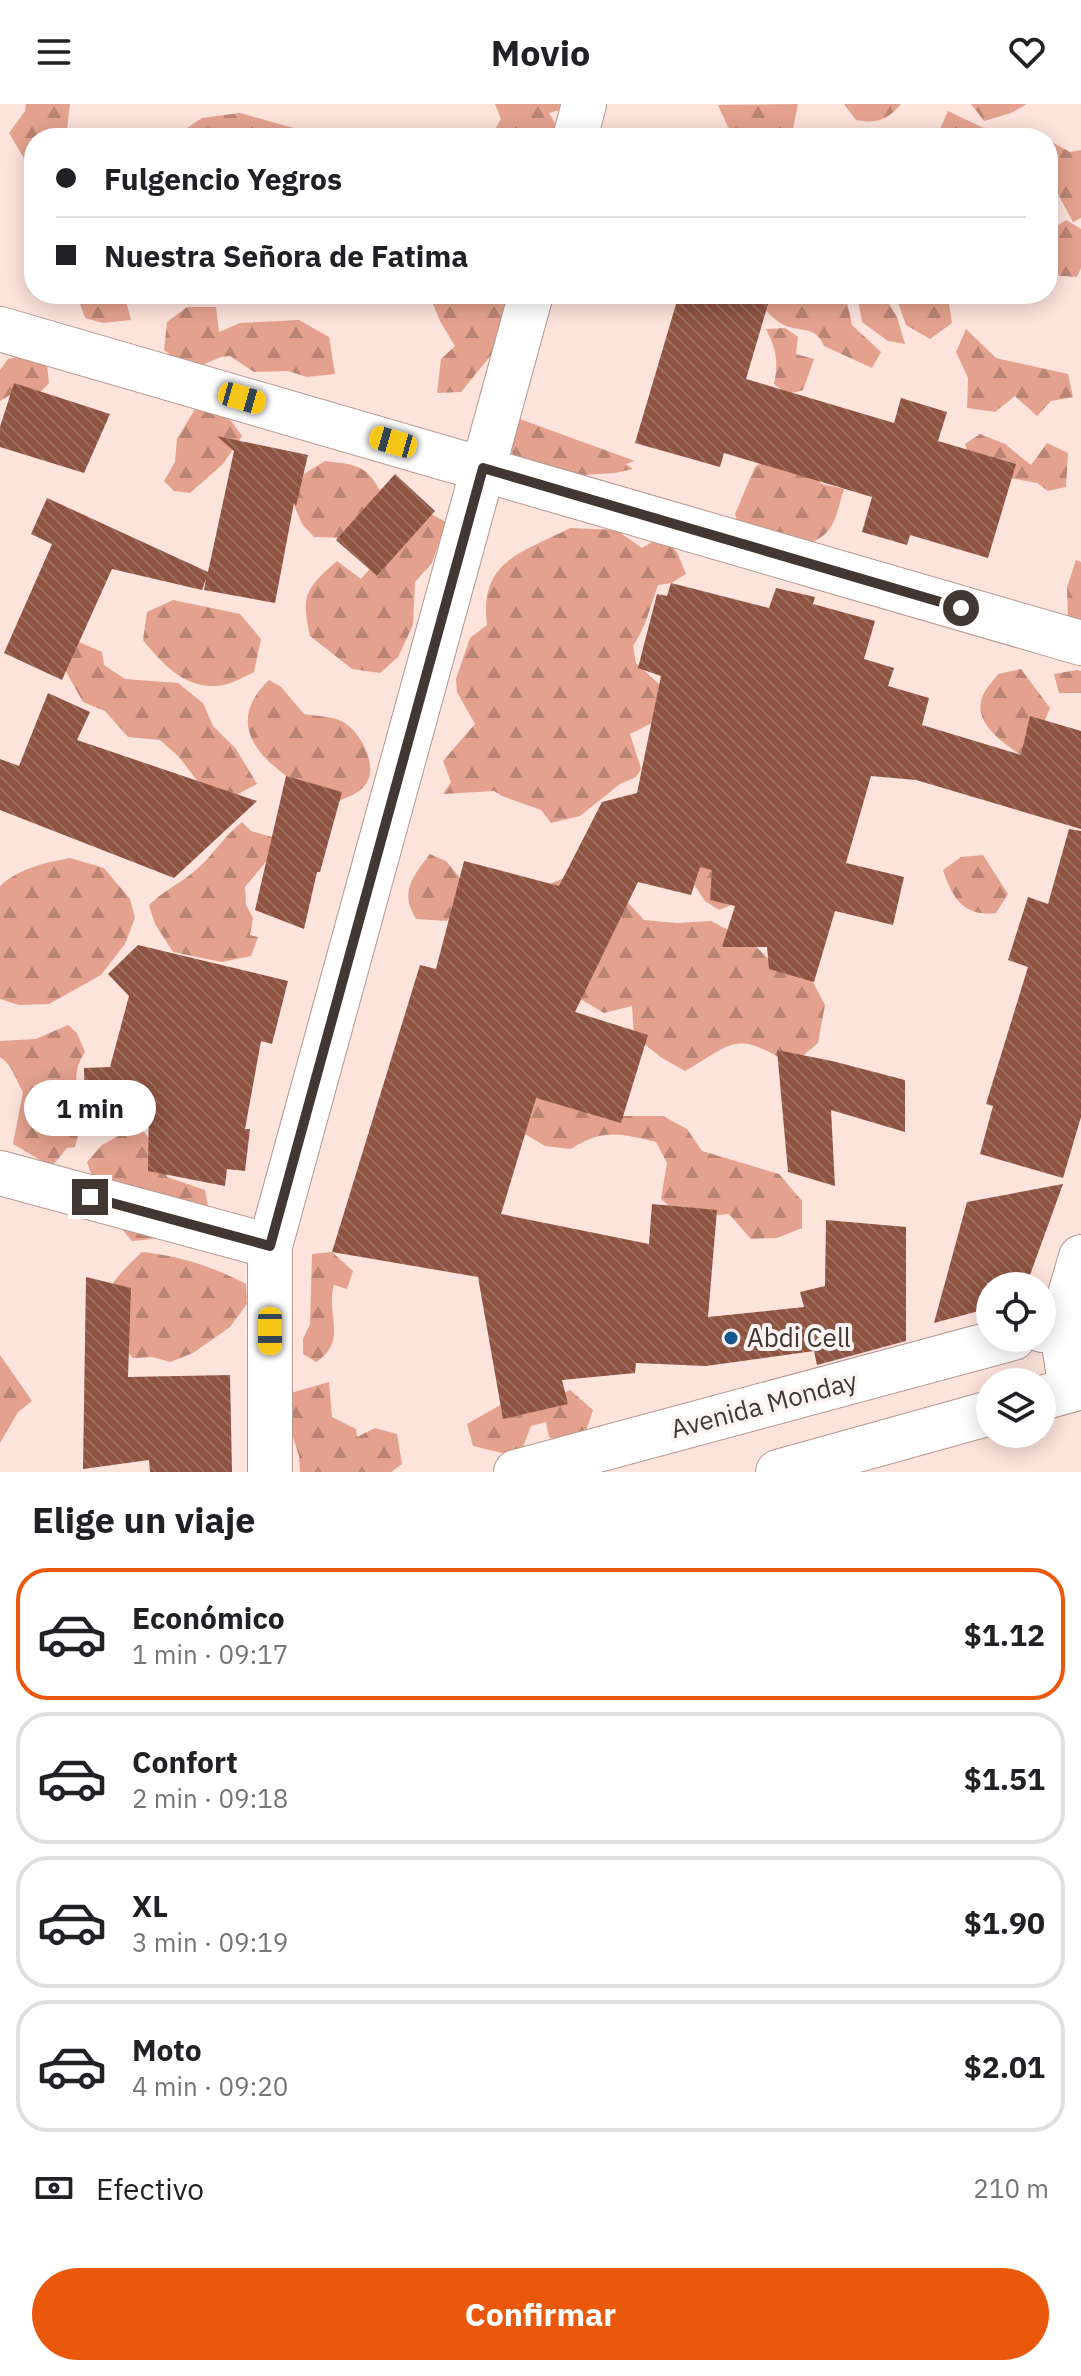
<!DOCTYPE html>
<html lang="es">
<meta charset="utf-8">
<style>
body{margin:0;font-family:"IBM Plex Sans",sans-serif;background:#f6f6f6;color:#202124;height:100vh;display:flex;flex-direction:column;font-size:30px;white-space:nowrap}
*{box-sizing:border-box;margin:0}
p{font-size:26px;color:#757577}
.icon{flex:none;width:44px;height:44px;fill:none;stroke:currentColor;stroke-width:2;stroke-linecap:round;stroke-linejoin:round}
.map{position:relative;height:1368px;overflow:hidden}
.details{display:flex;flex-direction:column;background:#fff;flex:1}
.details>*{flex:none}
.banner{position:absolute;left:24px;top:24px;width:1034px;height:176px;border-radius:32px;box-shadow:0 4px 20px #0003;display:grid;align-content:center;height:176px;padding:0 32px;background:#fff}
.tools{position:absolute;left:976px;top:1168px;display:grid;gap:16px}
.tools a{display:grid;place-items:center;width:80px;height:80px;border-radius:50%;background:#fff;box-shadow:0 4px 20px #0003;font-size:40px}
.end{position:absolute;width:36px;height:36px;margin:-18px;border:10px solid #433733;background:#fff;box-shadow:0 0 0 4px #fff}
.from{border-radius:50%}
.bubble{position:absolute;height:56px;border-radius:28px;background:#fff;box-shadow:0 4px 20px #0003;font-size:26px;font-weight:700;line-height:56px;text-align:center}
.car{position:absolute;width:24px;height:48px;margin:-24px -12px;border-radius:10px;box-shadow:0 0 6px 2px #0007;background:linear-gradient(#f5c518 24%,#345 0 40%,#f5c518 0 76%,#345 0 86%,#f5c518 0)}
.banner b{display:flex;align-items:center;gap:28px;height:76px;font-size:30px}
.banner b+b{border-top:2px solid #e0e0e0}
.banner i{width:20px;height:20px;background:#202124}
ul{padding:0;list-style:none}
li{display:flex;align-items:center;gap:24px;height:132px;margin:0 16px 12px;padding:0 16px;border:4px solid #e0e0e0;border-radius:32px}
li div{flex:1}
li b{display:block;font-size:30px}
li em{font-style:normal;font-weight:700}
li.on{border-color:#ea580c}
li>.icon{width:72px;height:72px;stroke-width:1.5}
h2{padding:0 32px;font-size:36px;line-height:96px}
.pay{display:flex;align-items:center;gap:20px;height:88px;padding:0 32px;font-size:30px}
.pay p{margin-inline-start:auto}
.button{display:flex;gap:16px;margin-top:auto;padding:16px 32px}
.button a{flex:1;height:92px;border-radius:48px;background:#ea580c;color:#fff;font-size:32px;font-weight:700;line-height:92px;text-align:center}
header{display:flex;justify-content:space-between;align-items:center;height:104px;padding:0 32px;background:#fff;font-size:36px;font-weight:700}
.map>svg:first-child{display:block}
.forest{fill:url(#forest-firs)}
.building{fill:url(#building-back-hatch)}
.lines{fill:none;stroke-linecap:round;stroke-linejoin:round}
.minor-casing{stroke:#b5988f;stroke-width:46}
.major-casing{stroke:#b5988f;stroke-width:46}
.minor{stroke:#fff;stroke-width:44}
.major{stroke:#fff;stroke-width:44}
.route{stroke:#433733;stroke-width:10}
.poi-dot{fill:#16598e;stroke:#fbf5f3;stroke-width:3}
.labels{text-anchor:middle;stroke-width:8;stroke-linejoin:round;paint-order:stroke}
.poi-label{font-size:26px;fill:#433733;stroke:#fbf5f3;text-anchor:start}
.street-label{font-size:26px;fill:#433733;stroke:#fbf5f3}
</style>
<header><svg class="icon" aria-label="menu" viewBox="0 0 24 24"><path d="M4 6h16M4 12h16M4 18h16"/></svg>Movio<svg class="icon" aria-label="heart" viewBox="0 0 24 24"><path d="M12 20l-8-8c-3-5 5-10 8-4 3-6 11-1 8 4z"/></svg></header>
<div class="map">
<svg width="1081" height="1368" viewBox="0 0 1081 1368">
<defs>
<pattern id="forest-firs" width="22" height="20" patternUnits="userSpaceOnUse" patternTransform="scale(2)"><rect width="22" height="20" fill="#e4a28e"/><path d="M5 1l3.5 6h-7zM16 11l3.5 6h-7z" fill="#ba8575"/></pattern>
<pattern id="building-back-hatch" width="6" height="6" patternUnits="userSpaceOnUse" patternTransform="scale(2)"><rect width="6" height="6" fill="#8e5341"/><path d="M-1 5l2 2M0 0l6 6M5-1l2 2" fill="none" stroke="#9c6f61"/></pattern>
</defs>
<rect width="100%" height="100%" fill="#fce3db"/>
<path class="forest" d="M26,0h44l-4,34h-32v23l-9,-1 -16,-27 16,-22z
M495,0h85l-31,9 14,25h-73l11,-19z
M798,0l-7,34h-58l-15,-33z
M844,0h57c-13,16 -26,20 -45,16z
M971,0h56l-16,9 -27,8z
M948,7l54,26 26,-7 16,8h-108z
M240,9l72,20v5h-140l30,-20z
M1048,36l22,12 11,-2v68l-8,4 -15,-28 -10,-4z
M1066,116l15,9v39l-4,9 -29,-2v-43z
M80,190h44l7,26 -28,3 -18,-5 -6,-17z
M429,190h77l10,24 -20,31 -35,43 -24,1 4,-34 14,-13 -15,-25z
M750,190h92l4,3 6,28 29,27 -9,16 -48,-22c-8,-20 -22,-14 -38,-20 -14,-6 -26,-22 -36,-32z
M857,190h26l14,23 8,27 -17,-3 -26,-19z
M895,190h56l-2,10 3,19 -22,16 -24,-14z
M187,203h29l3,25 21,-9 59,-3 30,17 6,37 -28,3 -19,-6 -34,1 -24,-16 -9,1 -21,9 -20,-3 -16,-13 3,-28z
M785,224l13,9 -2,17 18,5 -11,31 -15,4 -14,-10c5,-23 2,-35 -8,-55z
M966,225l30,29 72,16 5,23 -22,4 -14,15 -22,-20 -20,16 -28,-4 1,-30 -12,-26z
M27,251l20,10 2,18 -14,15 -25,-3 -10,6v-31l8,-11z
M214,301l18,17 10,14 -19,28 -33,29 -16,-2 -10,-10 11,-19 2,-23 18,-30z
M517,314l118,43 -9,3 7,5 -18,4 -47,3 -51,-12 -12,-27z
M980,330l25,10 26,21 16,-22 21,10 -2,34 -18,4 -11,-8 -42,-8 -24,-14 -6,-17z
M771,352l22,3 29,25 22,5c-4,11 -6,25 -12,36 -18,31 -60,19 -88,16l-9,-27 20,-47z
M325,357c34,4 42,4 58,35l-26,20 -9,22 -34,-1 -12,-13 -8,-19 10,-31z
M422,405l24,13 -14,41 -17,19 -2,43 -15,32 -18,16 -28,-4 -42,-33c-9,-41 -5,-47 27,-75l24,18z
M570,424l46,2 26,18 18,-11 17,15 9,22 -15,9 -13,2c-8,22 -12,42 -25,61l3,17 36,33 -18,26 -24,12 11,35 -5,8 -16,7 -40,32 -29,7 -10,-13 -39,-14 -8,-5 -51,3 8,-12 -8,-21 32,-37 -18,-32 -1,-13 14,-41 17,-13c-8,-65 35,-72 83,-97z
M1076,456l5,2v67l-13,-7 -1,-35z
M173,496l67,14 21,25 -7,33c-9,4 -20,11 -30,13 -36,7 -61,-20 -81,-45l4,-28z
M79,538l23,10 2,13 21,14 53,4 25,20 10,23 23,23 21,35 -32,17 -23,-14 -23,-30 -19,-17 -32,-3 -23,-26 -22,-9 -25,-45z
M1021,565l29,39 -14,34 -15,13c-18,-12 -50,-33 -38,-60 3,-7 10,-14 15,-21z
M1077,566l4,1v22h-22l-5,-19z
M269,576l12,7 23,27c11,2 27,2 37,7 17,7 36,41 27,59 -7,15 -22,16 -34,24 -46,-24 -124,-67 -65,-124z
M242,718l9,9 21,6 -3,21 -24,29 1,18 7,13 -3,17 8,2 -7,19 -29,6 -49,-10 -18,-28 -6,-19c13,-13 28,-20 42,-31 20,-15 32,-37 51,-52z
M712,744l34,51 -27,11 -14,-9 -14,-21z
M430,750l16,7 20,24 -4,16 -15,20 -31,-2c-17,-27 -3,-43 14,-65z
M983,751l25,39 -12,19c-32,4 -44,-15 -53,-43l18,-13z
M70,754l34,10 26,31 5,19 -10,26 -24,31 -52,29 -30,1 -19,-6v-113c20,-18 44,-23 70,-28z
M584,765l39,28 21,23 33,3 34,-2 40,21 24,23 30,2 20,38 -7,38 -26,22c-55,-33 -54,-26 -107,6l-23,-13 -28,-22 -2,-30 -28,7 -32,-19 -22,-110z
M68,921l9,8 8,19c-18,27 -2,42 -4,70 -1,8 -4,17 -6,25l-8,1 -18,22 -7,-9 -29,-17 10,-52c-8,-13 -10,-27 -23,-35v-16l36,-2z
M543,979l19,22 61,11h40l24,13 15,22 77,23 23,27v27l-25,10 -26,1 -22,-25 -45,4 -23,-19 6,-36 -11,-21c-35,-8 -53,-14 -85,7l-26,-3 -37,-22z
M138,1021l21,25 8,27 38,13 3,16c-20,29 -43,32 -76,35 -21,-24 -35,-49 -45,-79l15,-17z
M142,1148c38,4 69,14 104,32l1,20 -17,23 -37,26 -23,9 -17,-5 -20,1c-6,-7 -17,-15 -21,-24 -20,-37 5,-58 30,-82z
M332,1148l21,19 -6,18 -13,-4c-9,29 15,56 -18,77l-13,-8v-15l7,-15 2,-70z
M0,1251l32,46 -14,11 -18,31z
M329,1278l3,35 24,12 1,8 18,-9 22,6 5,30 -11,8h-91l-1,-16 -19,-60z
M570,1286l23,20 -8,24 -22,10 -14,-7 -3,-15 -15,4 -10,26 -19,1 -29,-7 -6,-22 44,-25 18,14z"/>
<path class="building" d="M679,190h92l-25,85 148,44 7,-25 46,14 -9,29 78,23 -28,94 -78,-23 -3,10 -45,-13 10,-35 -148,-44 -4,14 -85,-24z
M14,279l96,31 -26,59 -84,-26v-20z
M217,332l91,19 -12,51 -2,-3 -19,100 -71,-13 2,-11 -4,11 -90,-21 -50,111 -58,-27 48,-109 -21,-10 16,-36 161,74 26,-121z
M395,370l40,37 -58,65 -41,-36z
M671,479l98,25 7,-20 39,9 -2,7 62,17 -11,38 30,9 -6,18 41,12 -7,27 99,30 9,-39 51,15v98l-165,-49 -45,-4 -25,87 58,14 -11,48 -58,-14 -21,71 -45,-13 -2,-22h-45l13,-41 -25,-6 2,-30 -12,-3 -9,28 -53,-13 -63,130 73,23 -27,88 -85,-25 -35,116 148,30 3,-40 65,6 -9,107 96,-10 -4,-15 25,-6 1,-66 80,7v114l-89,24 -3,-14 -108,15 -70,-3 -1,10 -73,7 6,24 -65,15 -25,-142 -146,-25 88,-287 16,4 28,-108 95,25 43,-84 35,-9 24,-117 -23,-8 19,-74 10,2z
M48,589l42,19 -13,28 180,61 -83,77 -174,-68v-51l19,7z
M286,672l56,16 -22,80h-3l-13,57 -49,-19z
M1069,725l12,2v286l-18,61 -83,-24 13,-48 -7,-2 42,-137 -20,-7 20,-63 20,7z
M138,841l150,36 -16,63 -11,-3 -16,88h5l-5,42 -18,-2 -2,17 -77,-15 1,-68 -64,5 -1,-40 26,-1 19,-71 -21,-22z
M777,946l55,11 73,19v52l-74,-22 4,76 -47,-14z
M1063,1080l-37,102h-36v22l-56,15 33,-121z
M86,1173l45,11 -3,89 102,-2 2,97h-82l-1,-12 -66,9z"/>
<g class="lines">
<defs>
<path id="minor" d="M575,34l9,-34
M0,225l1081,314
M0,1069l270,73
M1071,1286l-10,-65 20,-68
M270,1368v-226l261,-952"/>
<path id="major" d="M1042,1226l39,-10
M1042,1294l39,-11
M516,1368l497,-134
M778,1368l212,-59"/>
</defs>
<use href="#minor" class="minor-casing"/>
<use href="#major" class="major-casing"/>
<use href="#minor" class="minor"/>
<use href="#major" class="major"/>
</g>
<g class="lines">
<path class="route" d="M90,1093l180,49 213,-778 478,140"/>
</g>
<circle class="poi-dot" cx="731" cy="1234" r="8"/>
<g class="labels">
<g class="poi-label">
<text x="747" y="1243">Abdi Cell</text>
</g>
<g class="street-label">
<text transform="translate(764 1301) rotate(-15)" y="9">Avenida Monday</text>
</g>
</g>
</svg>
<div class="tools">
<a><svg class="icon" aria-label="locate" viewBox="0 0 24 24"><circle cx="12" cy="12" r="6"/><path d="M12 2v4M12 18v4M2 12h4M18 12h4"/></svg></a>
<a><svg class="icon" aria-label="layers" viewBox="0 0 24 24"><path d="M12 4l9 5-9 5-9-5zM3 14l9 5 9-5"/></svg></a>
</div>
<i class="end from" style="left:961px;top:504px"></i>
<i class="end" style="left:90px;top:1093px"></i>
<div class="bubble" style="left:24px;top:976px;width:132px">1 min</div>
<i class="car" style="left:242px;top:294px;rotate:106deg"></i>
<i class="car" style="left:393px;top:338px;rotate:286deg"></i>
<i class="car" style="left:270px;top:1227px;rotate:180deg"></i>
<div class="banner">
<b><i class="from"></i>Fulgencio Yegros</b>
<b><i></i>Nuestra Señora de Fatima</b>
</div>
</div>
<section class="details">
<h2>Elige un viaje</h2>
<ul>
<li class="on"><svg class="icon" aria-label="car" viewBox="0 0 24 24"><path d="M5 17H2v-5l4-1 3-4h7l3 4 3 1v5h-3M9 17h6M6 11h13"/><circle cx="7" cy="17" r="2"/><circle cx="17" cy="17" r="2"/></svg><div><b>Económico</b><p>1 min · 09:17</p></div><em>$1.12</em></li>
<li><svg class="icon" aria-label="car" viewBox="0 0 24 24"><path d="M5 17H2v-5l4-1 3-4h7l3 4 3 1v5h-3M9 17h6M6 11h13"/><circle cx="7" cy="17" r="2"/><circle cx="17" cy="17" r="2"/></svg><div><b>Confort</b><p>2 min · 09:18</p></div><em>$1.51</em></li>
<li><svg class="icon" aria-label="car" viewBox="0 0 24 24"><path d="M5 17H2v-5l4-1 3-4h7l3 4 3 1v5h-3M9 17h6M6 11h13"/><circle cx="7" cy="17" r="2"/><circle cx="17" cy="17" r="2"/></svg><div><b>XL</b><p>3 min · 09:19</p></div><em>$1.90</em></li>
<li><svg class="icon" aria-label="car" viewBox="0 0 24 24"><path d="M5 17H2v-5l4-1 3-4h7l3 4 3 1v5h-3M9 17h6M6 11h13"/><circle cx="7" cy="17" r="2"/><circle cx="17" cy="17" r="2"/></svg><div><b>Moto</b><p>4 min · 09:20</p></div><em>$2.01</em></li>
</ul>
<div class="pay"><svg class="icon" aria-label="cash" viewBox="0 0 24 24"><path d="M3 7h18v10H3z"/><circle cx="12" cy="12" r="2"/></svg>Efectivo<p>210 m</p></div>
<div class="button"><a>Confirmar</a></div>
</section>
